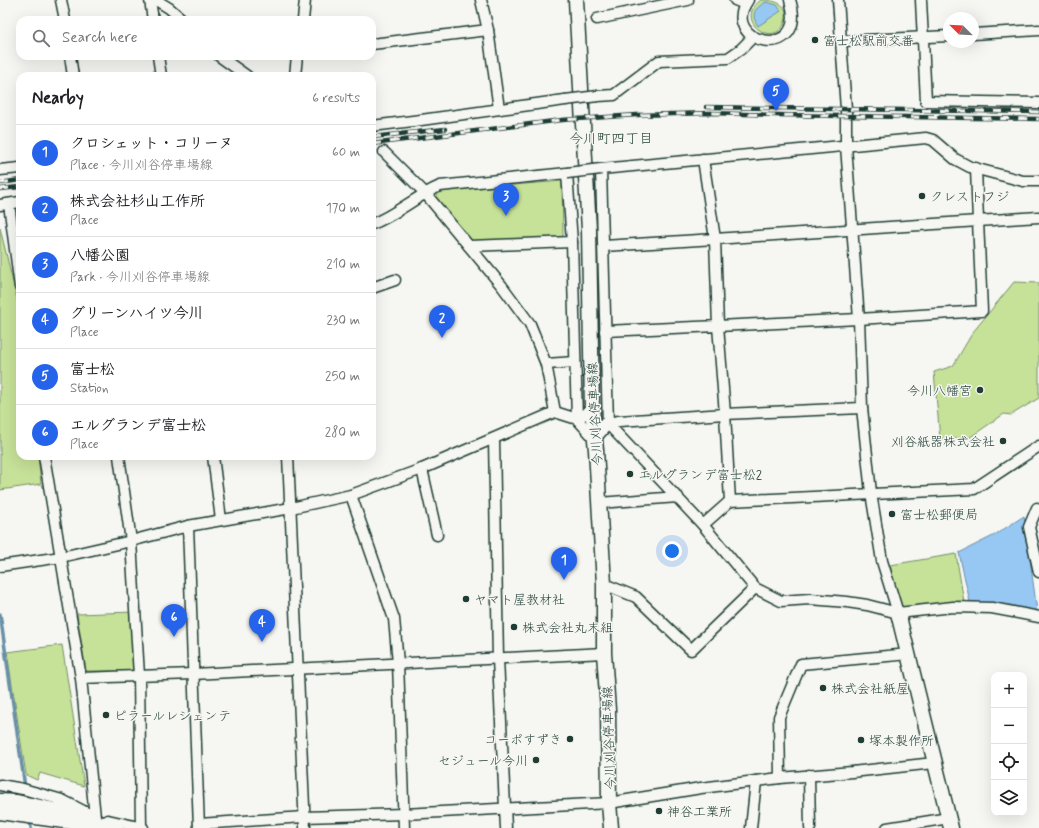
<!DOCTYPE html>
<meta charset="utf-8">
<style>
:root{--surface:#fff;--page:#f2f2f2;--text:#202124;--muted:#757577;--line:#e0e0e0;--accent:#2563eb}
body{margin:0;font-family:Mynerve,"Klee One",sans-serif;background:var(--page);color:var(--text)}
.controls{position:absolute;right:12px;bottom:12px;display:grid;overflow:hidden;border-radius:8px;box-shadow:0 4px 16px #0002}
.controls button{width:36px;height:36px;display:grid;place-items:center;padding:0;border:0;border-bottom:1px solid var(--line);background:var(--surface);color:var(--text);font:20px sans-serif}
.compass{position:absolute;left:943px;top:12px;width:36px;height:36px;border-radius:50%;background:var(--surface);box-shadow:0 4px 16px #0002;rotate:294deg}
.you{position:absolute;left:672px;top:551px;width:14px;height:14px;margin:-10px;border:3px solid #fff;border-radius:50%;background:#1a73e8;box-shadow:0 0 0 6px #1a73e833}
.badge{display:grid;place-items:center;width:26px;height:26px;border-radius:50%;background:var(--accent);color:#fff;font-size:13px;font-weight:700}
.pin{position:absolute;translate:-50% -33px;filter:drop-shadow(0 1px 2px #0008)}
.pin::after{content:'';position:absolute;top:21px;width:14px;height:12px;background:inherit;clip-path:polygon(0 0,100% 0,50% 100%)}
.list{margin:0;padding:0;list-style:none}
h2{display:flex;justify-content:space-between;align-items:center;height:52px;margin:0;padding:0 16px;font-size:17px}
h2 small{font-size:13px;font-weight:400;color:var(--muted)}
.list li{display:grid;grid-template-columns:26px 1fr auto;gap:12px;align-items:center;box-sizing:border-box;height:56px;padding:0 16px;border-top:1px solid var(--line)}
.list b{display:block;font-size:15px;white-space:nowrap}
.list p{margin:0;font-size:13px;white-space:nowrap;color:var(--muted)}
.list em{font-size:13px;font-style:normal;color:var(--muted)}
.icon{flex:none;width:22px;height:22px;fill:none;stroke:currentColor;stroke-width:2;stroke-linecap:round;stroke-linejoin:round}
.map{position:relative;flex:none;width:1039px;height:828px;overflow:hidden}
.search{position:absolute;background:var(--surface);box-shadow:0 4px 16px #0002;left:16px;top:16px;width:360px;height:44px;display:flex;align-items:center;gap:10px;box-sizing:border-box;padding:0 14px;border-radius:12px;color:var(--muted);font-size:15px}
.panel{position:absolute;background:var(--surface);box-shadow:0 4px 16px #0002;left:16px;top:72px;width:360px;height:388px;border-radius:12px}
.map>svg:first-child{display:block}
</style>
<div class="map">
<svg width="1039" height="828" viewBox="0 0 1039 828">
<rect width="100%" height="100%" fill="#f6f6f2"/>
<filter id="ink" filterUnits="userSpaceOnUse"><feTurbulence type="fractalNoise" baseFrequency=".025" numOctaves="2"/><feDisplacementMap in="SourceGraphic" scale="8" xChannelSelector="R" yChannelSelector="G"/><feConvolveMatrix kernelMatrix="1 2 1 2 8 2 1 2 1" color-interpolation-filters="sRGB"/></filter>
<g filter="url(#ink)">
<!-- green -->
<g fill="#c6e198" stroke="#728f66">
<path d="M761,0c14,0 30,4 24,22 -10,28 -53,-1 -24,-22z"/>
<path d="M562,181l1,58 -91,3 -40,-48 8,-3z"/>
<path d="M0,228l17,71 3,20v137h18l3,28 -41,6z"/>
<path d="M1014,282l25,1v115l-28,17 -7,-1 -35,24 -29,1 -6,-67 19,-6 20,-34z"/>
<path d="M956,554l8,48h-14l-49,7 -11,-44z"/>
<path d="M134,612l4,59h-52l-9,-57z"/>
<path d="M62,645l22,141 -44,-13 -3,7 -11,-5 -19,-123z"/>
</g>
<!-- water -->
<g fill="#97c7f3" stroke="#6790a7">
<path d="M766,2l11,3 4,6 -23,15c-8,-12 -3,-18 8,-24z"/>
<path d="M1024,516l13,95 -27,-6 -40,-3 -11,-49 34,-17z"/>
</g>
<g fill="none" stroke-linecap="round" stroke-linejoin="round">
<!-- stream -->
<g stroke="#6790a7" stroke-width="3.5">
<path d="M0,614l27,187"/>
<path d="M30,819l1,9"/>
</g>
<defs>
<g id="street">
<path d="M61,0l4,20"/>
<path d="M150,0l3,20"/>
<path d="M156,0l13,8 14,12"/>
<path d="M735,0l10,4"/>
<path d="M748,0c-31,44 62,64 42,0"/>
<path d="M838,0l8,109v37l13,173 3,89 9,85 11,68 16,52"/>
<path d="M921,0l5,101 113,2"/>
<path d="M597,19l91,-19"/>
<path d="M303,20l2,-20"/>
<path d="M488,30l11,79"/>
<path d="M973,34l66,-4"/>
<path d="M842,41l107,-5"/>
<path d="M372,44l116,-14 -7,-30"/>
<path d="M70,56l3,20"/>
<path d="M158,56l3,20"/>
<path d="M219,56l28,20"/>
<path d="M295,76l2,-20"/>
<path d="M598,96l16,-1 45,-34 69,-3 13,-9 12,-12"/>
<path d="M372,126l49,-6 144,-20"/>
<path d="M384,152l41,41 77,93 28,38 16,40 9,48"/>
<path d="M976,168l2,53 61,-4"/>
<path d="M0,170l20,-2"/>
<path d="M9,204l11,83"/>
<path d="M0,205l20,-3"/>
<path d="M372,224c24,-9 44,-28 68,-38l127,-13 5,69 5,177 18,20 13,-15 -7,-255 325,-31 7,2 22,19 15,8 53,14h16"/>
<path d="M469,246l103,-4"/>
<path d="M604,246l111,-7 -12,-80"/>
<path d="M372,288l23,-8"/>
<path d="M605,331l113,-5 -3,-87 263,-18 4,90 -123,8 -141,7 7,88 5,87 244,-12 65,-43"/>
<path d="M546,364l29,-2"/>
<path d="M603,424l16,-3 106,-7 137,-6"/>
<path d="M608,424l95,101 52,63 26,13 29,-2 37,3 20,3 31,8 55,-6 39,1 47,9"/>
<path d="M494,439l4,220 8,169"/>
<path d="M44,456l37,222 14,139"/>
<path d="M119,456l12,85 8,135 2,151"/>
<path d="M213,456l8,64"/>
<path d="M288,456l17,372"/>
<path d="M422,469l15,66"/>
<path d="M351,495l43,124 4,44 6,165"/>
<path d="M599,503l79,-6"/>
<path d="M1037,508l-8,19 10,45"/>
<path d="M703,525l27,-24"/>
<path d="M188,526l11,302"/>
<path d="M0,566l61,-9 70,-16 57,-15 103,-18 60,-13 71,-26 133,-57 22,7 15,-10"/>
<path d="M604,584l32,13 55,53 64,-62"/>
<path d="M81,678l112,-4 411,-21"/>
<path d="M809,775l1,53"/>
<path d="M780,778l-1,-61 22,-53 108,-10"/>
<path d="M0,785l23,4 39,11 33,17"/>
<path d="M0,799l16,1 61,13"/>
<path d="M108,820l35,8"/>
<path d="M199,824l105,-7 100,-3 205,-11 92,-15 79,-10 72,-6 82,-9"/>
<path d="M751,828l5,-47"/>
<path d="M887,828l62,-10"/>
</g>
<g id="secondary">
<path d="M576,0l13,230 3,179 4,41 8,134v69l4,57 1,93 2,25"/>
<path d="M898,613l53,215"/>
</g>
<path id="highway" d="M0,810l79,11 35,7"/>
</defs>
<!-- street casing -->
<use href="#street" stroke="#1f3d34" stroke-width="13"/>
<!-- secondary casing -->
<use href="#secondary" stroke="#1f3d34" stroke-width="17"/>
<!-- highway casing -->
<use href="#highway" stroke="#1f3d34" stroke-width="21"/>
<!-- street -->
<use href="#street" stroke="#f6f6f2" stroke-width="10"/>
<!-- secondary -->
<use href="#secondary" stroke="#f6f6f2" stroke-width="14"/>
<!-- highway -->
<use href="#highway" stroke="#f6f6f2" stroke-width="18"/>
<defs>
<g id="rail">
<path d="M706,107l333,5"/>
<path d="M372,137l73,-8"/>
<path d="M372,144l190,-24 75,-5 73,-2 66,2 263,4"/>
<path d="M0,183l20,-3"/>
<path d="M0,189l20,-2"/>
</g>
</defs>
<!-- rail casing -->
<use href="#rail" stroke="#1f3d34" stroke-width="4.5"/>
<!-- rail -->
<use href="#rail" stroke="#f6f6f2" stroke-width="3" stroke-dasharray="9" stroke-linecap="butt"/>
<defs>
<g id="street-bridge">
<path d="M565,100l33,-4"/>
<path d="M567,173l34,-4"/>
</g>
</defs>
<!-- street-bridge casing -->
<use href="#street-bridge" stroke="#1f3d34" stroke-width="13" stroke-linecap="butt"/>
<!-- street-bridge -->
<use href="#street-bridge" stroke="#f6f6f2" stroke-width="10"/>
</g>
</g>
<!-- markers -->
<g fill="#1f3d34" stroke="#f6f6f2" stroke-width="1.5">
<circle cx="815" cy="40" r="4"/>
<circle cx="922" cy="196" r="4"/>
<circle cx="980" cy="390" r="4"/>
<circle cx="1003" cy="441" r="4"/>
<circle cx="630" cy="474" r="4"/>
<circle cx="892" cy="514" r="4"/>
<circle cx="466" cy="599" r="4"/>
<circle cx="514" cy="627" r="4"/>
<circle cx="823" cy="688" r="4"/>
<circle cx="106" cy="715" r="4"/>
<circle cx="570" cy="739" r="4"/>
<circle cx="861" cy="740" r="4"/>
<circle cx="536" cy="760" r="4"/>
<circle cx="659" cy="811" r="4"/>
</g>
<g text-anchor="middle" stroke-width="3" stroke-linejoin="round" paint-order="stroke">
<!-- poi labels -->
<g font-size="13" fill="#1f3d34" stroke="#f6f6f2" text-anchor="start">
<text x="823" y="45">富士松駅前交番</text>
<text x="930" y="201">クレストフジ</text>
<text x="972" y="395" text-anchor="end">今川八幡宮</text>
<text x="995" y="446" text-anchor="end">刈谷紙器株式会社</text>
<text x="638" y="479">エルグランデ富士松2</text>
<text x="900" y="519">富士松郵便局</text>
<text x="474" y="604">ヤマト屋教材社</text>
<text x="522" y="632">株式会社丸末組</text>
<text x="831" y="693">株式会社紙屋</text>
<text x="114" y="720">ピラールレシェンテ</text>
<text x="562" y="744" text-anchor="end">コーポすずき</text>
<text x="869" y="745">塚本製作所</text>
<text x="528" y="765" text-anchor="end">セジュール今川</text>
<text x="667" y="816">神谷工業所</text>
</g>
<!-- street labels -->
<g font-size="13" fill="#1f3d34" stroke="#f6f6f2">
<text transform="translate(594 414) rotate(-93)" y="5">今川刈谷停車場線</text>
<text transform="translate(608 738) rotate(-92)" y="5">今川刈谷停車場線</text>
</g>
<!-- neighbourhood labels -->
<g font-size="14" fill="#1f3d34" stroke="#f6f6f2">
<text x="611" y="143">今川町四丁目</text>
</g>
</g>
</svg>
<div class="controls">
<button>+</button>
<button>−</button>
<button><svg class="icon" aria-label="locate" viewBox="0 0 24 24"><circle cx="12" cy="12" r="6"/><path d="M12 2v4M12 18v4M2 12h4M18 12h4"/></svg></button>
<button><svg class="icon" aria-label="layers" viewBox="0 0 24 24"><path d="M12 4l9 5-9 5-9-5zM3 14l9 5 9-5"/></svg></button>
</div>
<svg class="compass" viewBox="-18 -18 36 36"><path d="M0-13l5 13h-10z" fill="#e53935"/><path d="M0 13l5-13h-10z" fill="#757577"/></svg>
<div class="you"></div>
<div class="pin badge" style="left:564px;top:580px">1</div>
<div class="pin badge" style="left:442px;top:338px">2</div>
<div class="pin badge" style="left:506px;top:216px">3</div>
<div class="pin badge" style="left:262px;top:642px">4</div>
<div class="pin badge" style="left:776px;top:111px">5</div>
<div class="pin badge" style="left:174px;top:637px">6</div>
<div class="search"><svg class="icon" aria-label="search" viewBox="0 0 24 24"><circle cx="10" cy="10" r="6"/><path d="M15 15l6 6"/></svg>Search here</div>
<section class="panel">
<h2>Nearby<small>6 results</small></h2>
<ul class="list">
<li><span class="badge">1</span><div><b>クロシェット・コリーヌ</b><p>Place · 今川刈谷停車場線</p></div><em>60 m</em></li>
<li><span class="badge">2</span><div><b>株式会社杉山工作所</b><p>Place</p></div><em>170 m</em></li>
<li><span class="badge">3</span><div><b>八幡公園</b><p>Park · 今川刈谷停車場線</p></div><em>210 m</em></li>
<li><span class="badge">4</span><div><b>グリーンハイツ今川</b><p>Place</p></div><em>230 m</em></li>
<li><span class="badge">5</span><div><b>富士松</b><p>Station</p></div><em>250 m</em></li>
<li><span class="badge">6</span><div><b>エルグランデ富士松</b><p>Place</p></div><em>280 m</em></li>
</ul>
</section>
</div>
